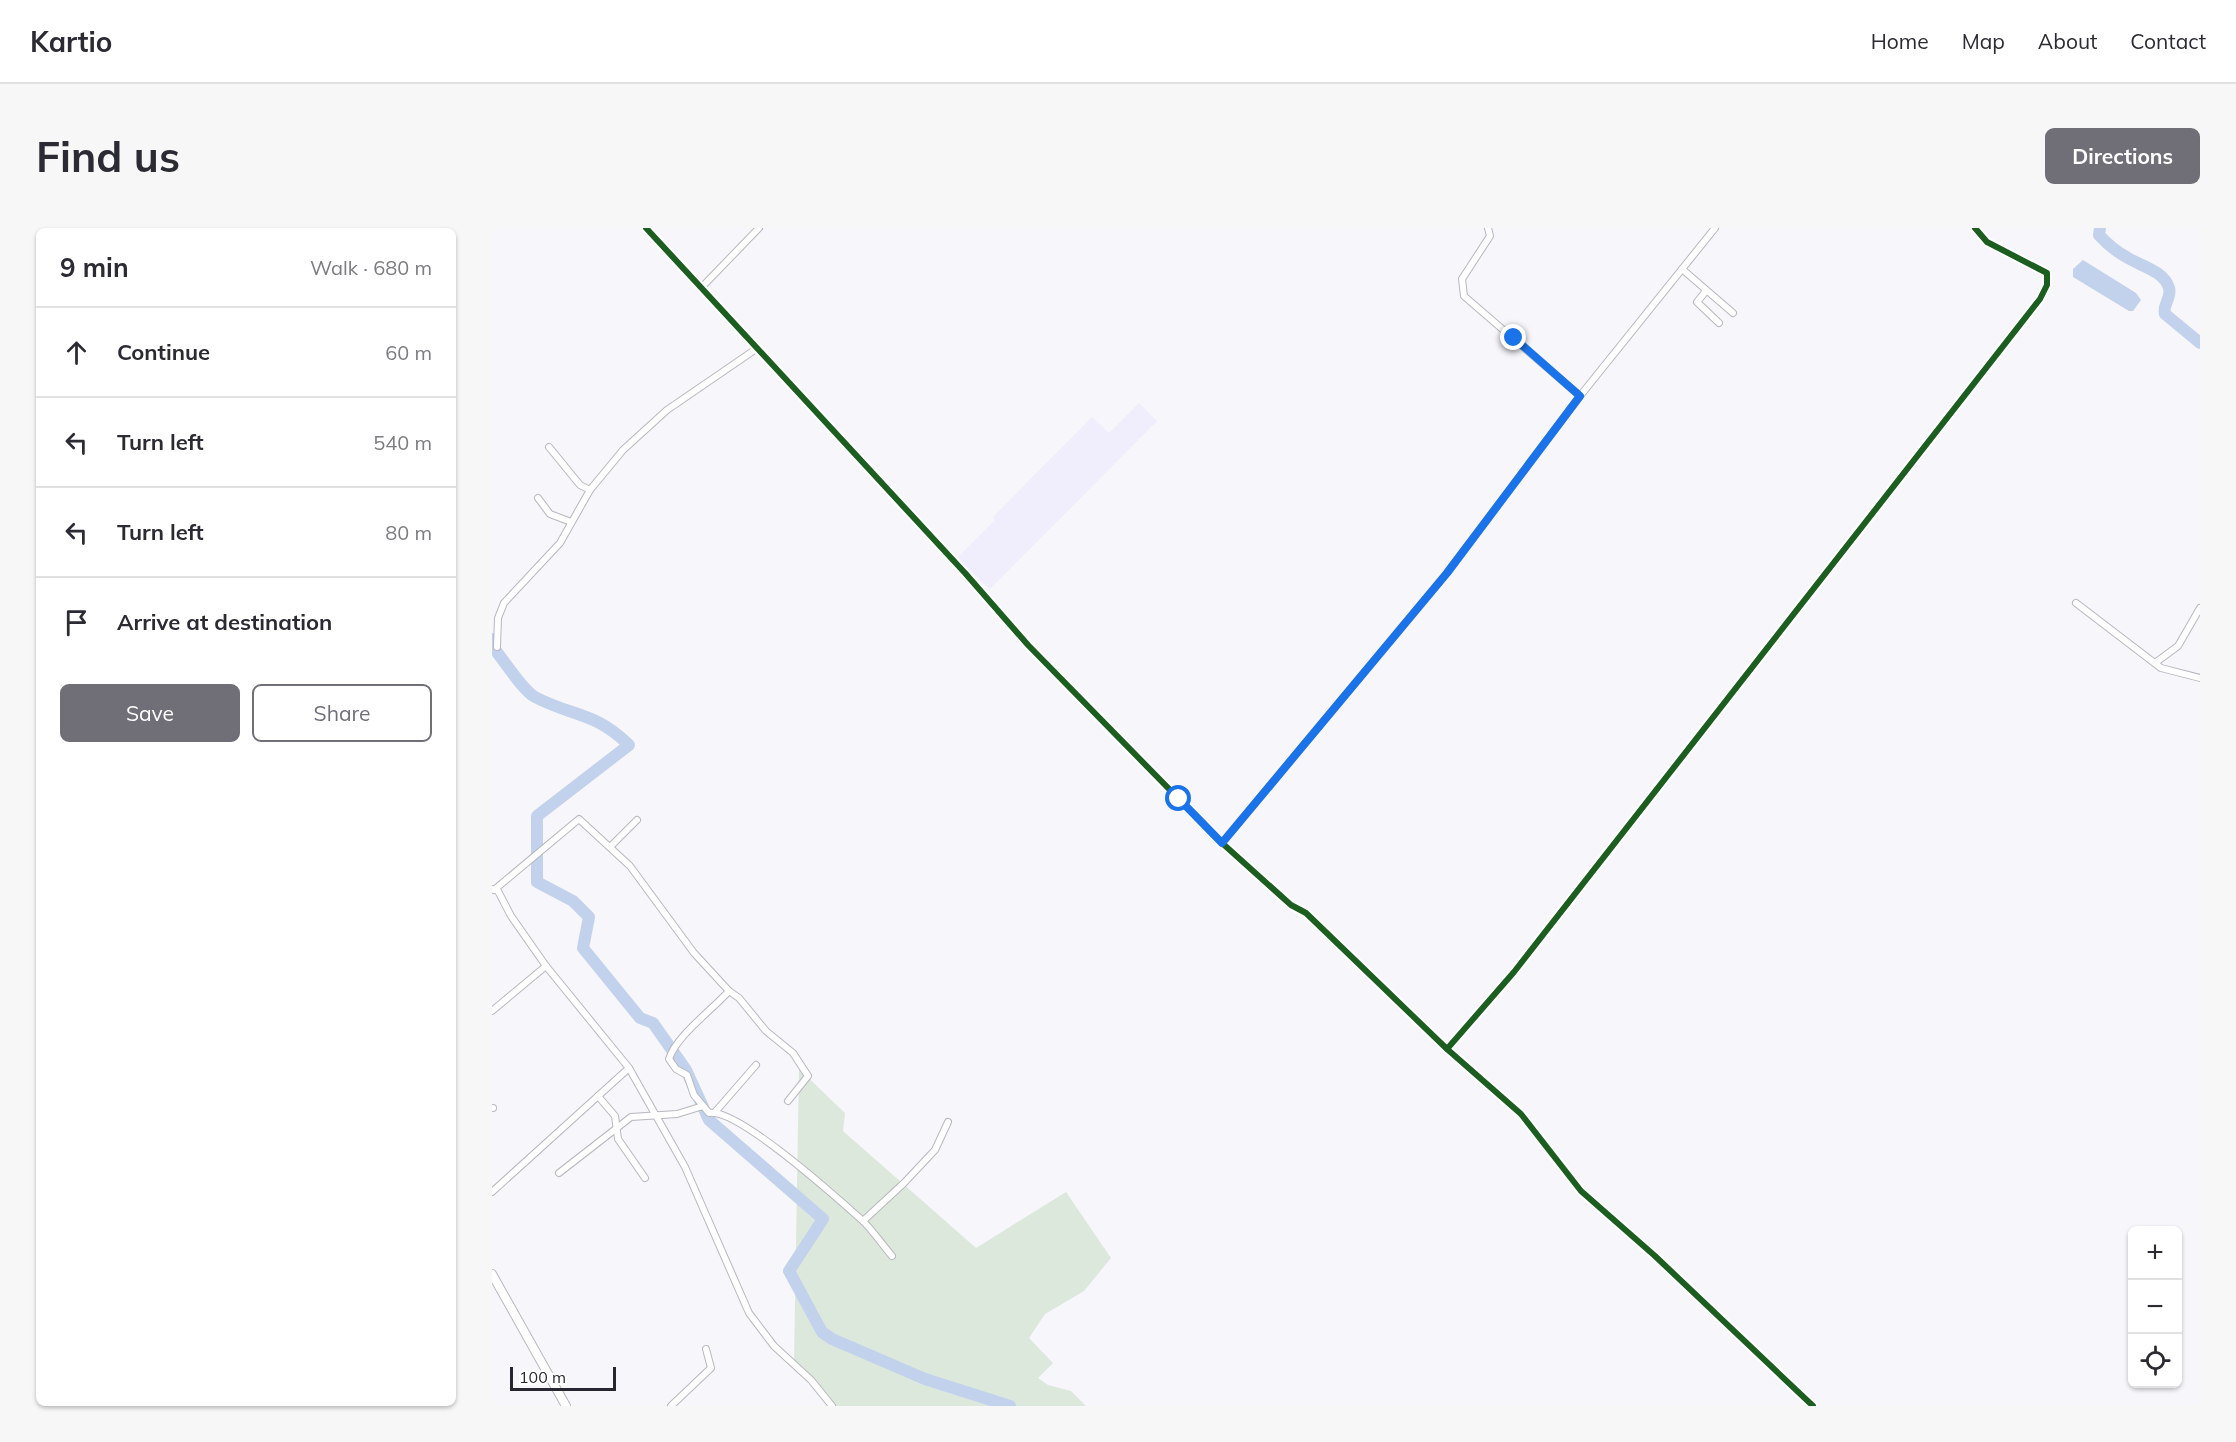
<!DOCTYPE html>
<meta charset="utf-8">
<style>
:root{--surface:#fff;--page:#f7f7f7;--text:#2b2b33;--muted:#7c7c81;--line:#e1e1e2;--accent:#706f78}
body{margin:0;font-family:Mulish,sans-serif;background:var(--page);color:var(--text)}
.controls{position:absolute;right:18px;bottom:18px;display:grid;overflow:hidden;border-radius:9px;box-shadow:0 2px 4px #0004}
.controls button{width:54px;height:54px;display:grid;place-items:center;padding:0;border:0;border-bottom:2px solid var(--line);background:var(--surface);color:var(--text);font:30px sans-serif}
.scale{position:absolute;left:18px;bottom:15px;width:106px;box-sizing:border-box;padding-left:6px;border:3px solid #272631;border-top:0;font-size:16px;line-height:21px;white-space:nowrap;color:#272631;-webkit-text-stroke:4px #fff;paint-order:stroke}
.stop{position:absolute;width:18px;height:18px;margin:-14px;border:4px solid #1a73e8;border-radius:50%;background:#fff}
.stop.end{background:#1a73e8;border-color:#fff;box-shadow:0 2px 6px #0008}
.list{margin:0;padding:0;list-style:none}
h2{display:flex;justify-content:space-between;align-items:center;height:78px;margin:0;padding:0 24px;font-size:26px}
h2 small{font-size:20px;font-weight:400;color:var(--muted)}
.list li{display:grid;grid-template-columns:39px 1fr auto;gap:18px;align-items:center;box-sizing:border-box;height:90px;padding:0 24px;border-top:2px solid var(--line)}
.list b{display:block;font-size:22px;white-space:nowrap}
.list em{font-size:20px;font-style:normal;color:var(--muted)}
.actions{display:flex;gap:12px;padding:18px 24px}
.actions a{flex:1;padding:14px 0;border:2px solid var(--accent);border-radius:9px;text-align:center;font-size:21px;color:var(--accent)}
.actions .main{background:var(--accent);color:#fff}
.icon{flex:none;width:33px;height:33px;fill:none;stroke:currentColor;stroke-width:2;stroke-linecap:round;stroke-linejoin:round}
.map{position:relative;flex:none;width:1708px;height:1178px;overflow:hidden;border-radius:9px}
header{display:flex;align-items:center;gap:36px;box-sizing:border-box;height:84px;padding:0 30px;background:var(--surface);border-bottom:2px solid var(--line)}
header strong{font-size:28px}
nav{display:flex;gap:33px;margin-inline-start:auto;font-size:21px}
.intro{display:flex;align-items:center;justify-content:space-between;box-sizing:border-box;height:144px;padding:0 36px}
h1{margin:0;font-size:42px}
.button{padding:15px 27px;border-radius:9px;background:var(--accent);color:#fff;font-size:21px;font-weight:700}
main{display:flex;gap:36px;padding:0 36px}
aside{flex:1;background:var(--surface);border-radius:9px;box-shadow:0 2px 4px #0004}
.map>svg:first-child{display:block}
</style>
<header>
<strong>Kartio</strong>
<nav><a>Home</a><a>Map</a><a>About</a><a>Contact</a></nav>
</header>
<div class="intro"><h1>Find us</h1><a class="button">Directions</a></div>
<main>
<aside>
<h2>9 min<small>Walk · 680 m</small></h2>
<ul class="list">
<li><svg class="icon" aria-label="ahead" viewBox="0 0 24 24"><path d="M12 20V5M6 11l6-6 6 6"/></svg><div><b>Continue</b></div><em>60 m</em></li>
<li><svg class="icon" aria-label="left" viewBox="0 0 24 24"><path d="M17 20v-9H6M10 6l-5 5 5 5"/></svg><div><b>Turn left</b></div><em>540 m</em></li>
<li><svg class="icon" aria-label="left" viewBox="0 0 24 24"><path d="M17 20v-9H6M10 6l-5 5 5 5"/></svg><div><b>Turn left</b></div><em>80 m</em></li>
<li><svg class="icon" aria-label="arrive" viewBox="0 0 24 24"><path d="M6 21V4h12l-3 4 3 4H6"/></svg><div><b>Arrive at destination</b></div></li>
</ul>
<div class="actions"><a class="main">Save</a><a>Share</a></div>
</aside>
<div class="map">
<svg width="1708" height="1178" viewBox="0 0 1708 1178">
<rect width="100%" height="100%" fill="#f7f6fb"/>
<!-- built -->
<path fill="#f0edfc" d="M647,175l18,18 -167,168 -33,-31 38,-38 -2,-3 99,-100 17,16z"/>
<!-- green -->
<path fill="#dce8dc" d="M307,841l46,44 -2,18 133,117 90,-56 45,66 -27,33 -39,23 -16,24 24,25 -15,15 10,7 23,6 15,15h-252l-40,-47z"/>
<!-- water -->
<path fill="#c2d2ec" d="M1591,32l53,33 5,7 -8,11h-4l-56,-34v-8z"/>
<g fill="none" stroke-linecap="round" stroke-linejoin="round">
<!-- river -->
<g stroke="#c2d2ec" stroke-width="12">
<path d="M1608,0l-1,7c8,9 18,17 29,23 13,8 36,13 41,30 3,10 -7,17 -4,26l35,29"/>
<path d="M0,411l1,8c10,12 30,44 42,50 38,20 59,14 94,48l-92,71v66l36,19 16,16 -6,31 57,70 13,5 33,47 23,50 114,99 -34,52 33,61 10,7 93,40 85,27"/>
</g>
<defs>
<g id="minor">
<path d="M154,0l319,345 63,72 194,198 69,62 15,8 141,136 74,65 60,77 74,65 158,150"/>
<path d="M996,0l2,8 -28,43 2,17 116,100"/>
<path d="M1190,41l51,44"/>
<path d="M209,60l58,-60"/>
<path d="M1214,63l-9,11 22,21"/>
<path d="M57,219l31,38 10,5 33,-40 44,-40 89,-61"/>
<path d="M46,270l12,16 21,8"/>
<path d="M1584,375l85,65 39,10"/>
<path d="M5,419l1,-29 6,-15 56,-60 30,-53"/>
<path d="M1663,435l23,-17 22,-38"/>
<path d="M730,615l225,-270 133,-177 135,-168"/>
<path d="M118,619l27,-27"/>
<path d="M0,661l6,2 13,25 35,50 83,102 56,99 64,146 25,33 37,34 21,26"/>
<path d="M2,662l85,-71 51,47 64,87 35,38 10,7 27,33 27,22 15,23 -20,25"/>
<path d="M237,763c-17,19 -53,45 -60,68l7,10 11,6 7,20 15,18c29,-5 128,85 153,107 11,11 20,24 30,36"/>
<path d="M0,783l54,-45"/>
<path d="M955,821l67,-77 526,-673 7,-14v-12l-60,-31 -12,-14"/>
<path d="M106,868l17,20 3,23 27,39"/>
<path d="M0,880h1"/>
<path d="M224,883l40,-46"/>
<path d="M67,945l72,-56 46,-3 26,-8"/>
<path d="M0,964l137,-124"/>
<path d="M371,993l41,-38 31,-33 13,-28"/>
<path d="M179,1178l40,-38 -5,-19"/>
</g>
<path id="secondary" d="M0,1046l74,132"/>
</defs>
<!-- minor casing -->
<use href="#minor" stroke="#b9b7bf" stroke-width="8"/>
<!-- secondary casing -->
<use href="#secondary" stroke="#b9b7bf" stroke-width="10"/>
<!-- minor -->
<use href="#minor" stroke="#fefefe" stroke-width="6"/>
<!-- secondary -->
<use href="#secondary" stroke="#fefefe" stroke-width="8"/>
<defs>
<g id="cycleway">
<path d="M154,0l319,345 63,72 194,198 69,62 15,8 141,136 74,65 60,77 74,65 158,150"/>
<path d="M955,821l67,-77 526,-673 7,-14v-12l-60,-31 -12,-14"/>
</g>
</defs>
<!-- cycleway casing -->
<use href="#cycleway" stroke="#fff" stroke-width="10"/>
<!-- cycleway -->
<use href="#cycleway" stroke="#1b5e20" stroke-width="6"/>
</g>
<g fill="none" stroke-linecap="round" stroke-linejoin="round">
<!-- route -->
<path stroke="#1a73e8" stroke-width="8" d="M687,571l43,44 225,-270 133,-177 -66,-58"/>
</g>
</svg>
<div class="controls">
<button>+</button>
<button>−</button>
<button><svg class="icon" aria-label="locate" viewBox="0 0 24 24"><circle cx="12" cy="12" r="6"/><path d="M12 2v4M12 18v4M2 12h4M18 12h4"/></svg></button>
</div>
<div class="scale">100 m</div>
<div class="stop" style="left:687px;top:571px"></div>
<div class="stop end" style="left:1022px;top:110px"></div>
</div>
</main>
